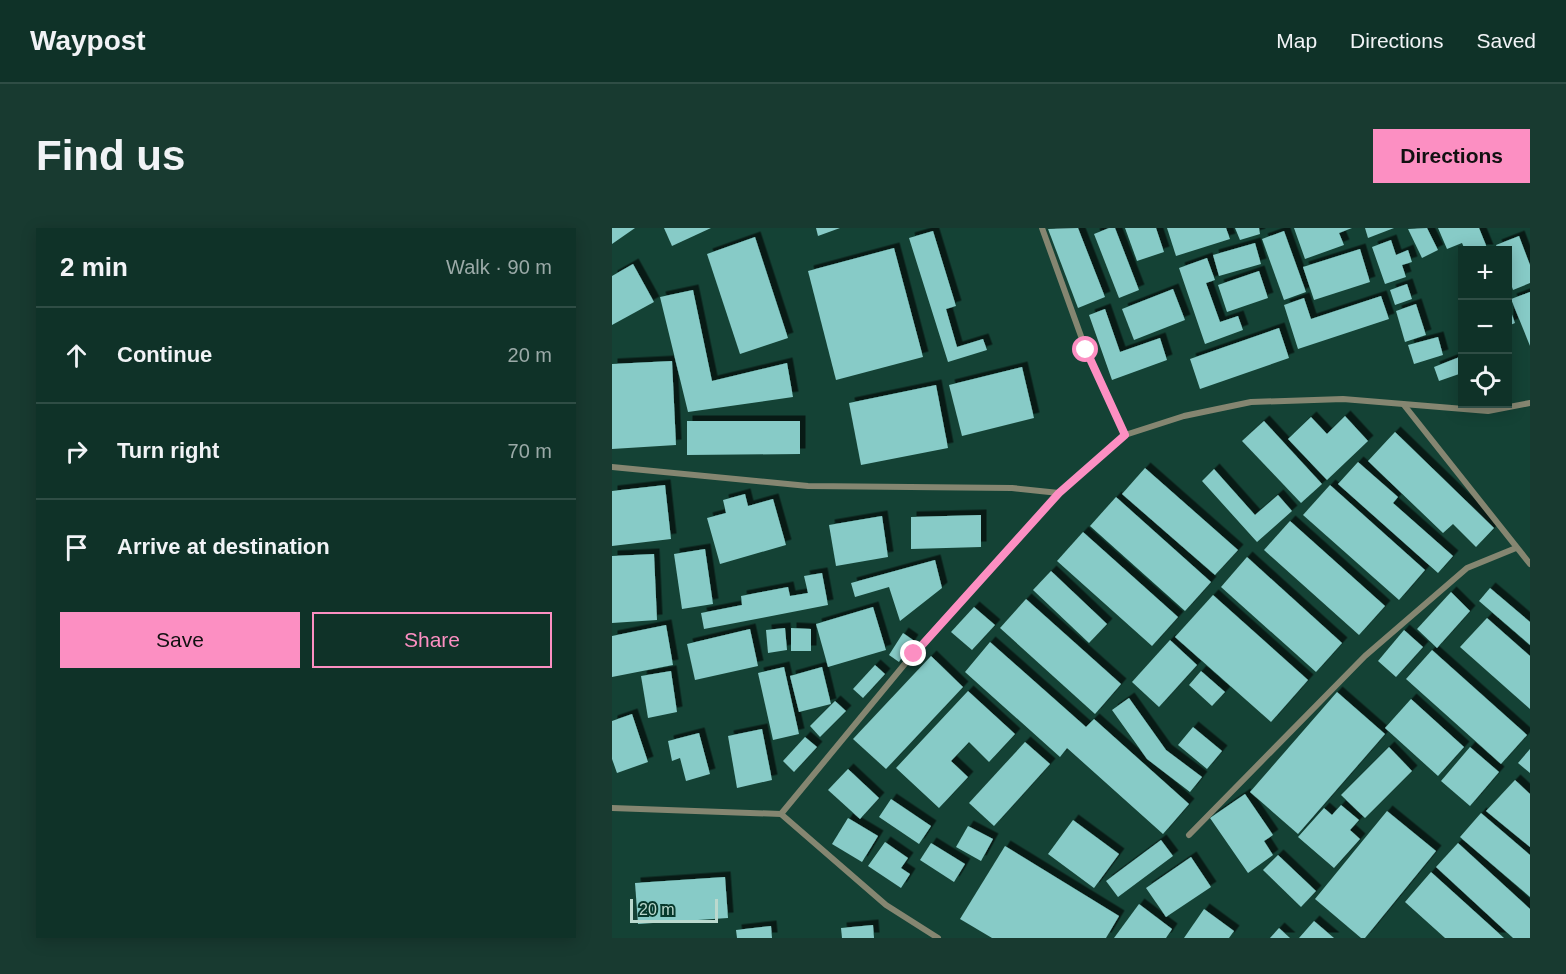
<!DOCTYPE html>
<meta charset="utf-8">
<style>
:root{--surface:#0f3228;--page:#183a30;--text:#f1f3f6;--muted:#9baaa8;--line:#2f4d45;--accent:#fc8fc2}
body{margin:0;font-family:Arial,sans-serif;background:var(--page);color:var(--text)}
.controls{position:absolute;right:18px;top:18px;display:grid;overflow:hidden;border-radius:0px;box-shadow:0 3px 15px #0003}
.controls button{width:54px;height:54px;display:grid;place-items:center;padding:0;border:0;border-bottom:2px solid var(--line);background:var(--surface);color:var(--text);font:30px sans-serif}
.scale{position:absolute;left:18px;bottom:15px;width:88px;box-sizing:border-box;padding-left:6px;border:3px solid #bbd9ce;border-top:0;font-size:16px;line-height:21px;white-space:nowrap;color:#bbd9ce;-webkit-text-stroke:4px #06382b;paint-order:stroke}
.stop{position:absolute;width:18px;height:18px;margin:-14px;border:4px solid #fc8fc2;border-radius:50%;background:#fff}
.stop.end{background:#fc8fc2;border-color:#fff;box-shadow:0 2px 6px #0008}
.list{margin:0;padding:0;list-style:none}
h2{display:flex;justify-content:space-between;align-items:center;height:78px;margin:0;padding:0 24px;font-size:26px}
h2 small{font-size:20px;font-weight:400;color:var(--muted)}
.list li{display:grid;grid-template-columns:39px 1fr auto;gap:18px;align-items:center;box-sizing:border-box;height:96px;padding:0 24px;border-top:2px solid var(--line)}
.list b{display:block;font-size:22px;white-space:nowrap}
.list em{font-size:20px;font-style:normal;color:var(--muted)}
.actions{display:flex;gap:12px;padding:18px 24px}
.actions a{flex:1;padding:14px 0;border:2px solid var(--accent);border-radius:0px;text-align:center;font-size:21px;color:var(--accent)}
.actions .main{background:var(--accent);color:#111}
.icon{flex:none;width:33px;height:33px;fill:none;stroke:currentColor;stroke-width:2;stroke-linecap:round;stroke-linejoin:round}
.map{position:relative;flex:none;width:918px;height:710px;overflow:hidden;border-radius:0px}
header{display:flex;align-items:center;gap:36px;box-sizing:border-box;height:84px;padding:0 30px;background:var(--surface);border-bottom:2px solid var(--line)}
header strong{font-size:28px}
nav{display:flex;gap:33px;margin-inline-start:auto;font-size:21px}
.intro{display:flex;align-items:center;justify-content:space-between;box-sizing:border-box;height:144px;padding:0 36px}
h1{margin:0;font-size:42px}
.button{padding:15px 27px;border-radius:0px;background:var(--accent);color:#111;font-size:21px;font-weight:700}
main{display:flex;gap:36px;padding:0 36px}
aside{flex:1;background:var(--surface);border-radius:0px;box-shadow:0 3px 15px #0003}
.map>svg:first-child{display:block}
</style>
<header>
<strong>Waypost</strong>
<nav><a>Map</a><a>Directions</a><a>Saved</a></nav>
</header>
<div class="intro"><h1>Find us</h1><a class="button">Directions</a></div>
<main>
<aside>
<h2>2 min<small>Walk · 90 m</small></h2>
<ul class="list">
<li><svg class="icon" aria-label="ahead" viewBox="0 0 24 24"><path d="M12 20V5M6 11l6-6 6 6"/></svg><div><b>Continue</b></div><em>20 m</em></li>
<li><svg class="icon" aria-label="right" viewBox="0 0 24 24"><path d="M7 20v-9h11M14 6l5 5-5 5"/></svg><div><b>Turn right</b></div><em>70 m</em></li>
<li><svg class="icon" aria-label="arrive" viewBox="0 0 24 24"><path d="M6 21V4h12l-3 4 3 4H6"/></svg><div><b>Arrive at destination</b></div></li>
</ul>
<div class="actions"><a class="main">Save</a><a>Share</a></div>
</aside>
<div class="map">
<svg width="918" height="710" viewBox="0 0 918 710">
<defs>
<filter id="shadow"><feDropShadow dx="5.5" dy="-5.5" stdDeviation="0" flood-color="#0009"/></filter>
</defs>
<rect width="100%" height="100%" fill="#144235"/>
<!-- building -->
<g fill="#87cbc7" filter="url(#shadow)">
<path d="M0,0h23l-23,16z"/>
<path d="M52,0h47l-39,18z"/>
<path d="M204,0h24l-22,8z"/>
<path d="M466,0l27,69 -27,11 -30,-79z"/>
<path d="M497,0h6l24,62 -20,8 -25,-64z"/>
<path d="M513,0h31l8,24 -27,9z"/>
<path d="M555,0h59l4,11 -54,17z"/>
<path d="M623,0h24l1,6 -20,6z"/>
<path d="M682,0h58l-13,5 5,12 -39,14z"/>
<path d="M753,0h29l-26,10z"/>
<path d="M815,0l11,22 -16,8 -14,-29z"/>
<path d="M826,0h41l9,22h-23l-3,-7 -15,6z"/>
<path d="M321,3l23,75 -10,3 11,38 26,-8 4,11 -39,12 -39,-124z"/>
<path d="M672,3l22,61 -22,8 -22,-61z"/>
<path d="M907,8l11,29v18l-17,7 -5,-15v-25h-10l-2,-5z"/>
<path d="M143,9l33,101 -48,16 -33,-100z"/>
<path d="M779,12l5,15 12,-5 4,12 -10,3 4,12 -21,7 -13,-37z"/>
<path d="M643,15l6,21 -42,12 -6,-21z"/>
<path d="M282,20l29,109 -87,23 -28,-109z"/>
<path d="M748,21l10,33 -56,18 -11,-33z"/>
<path d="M595,30l8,22 -9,3 14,39 18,-6 5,14 -38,14 -26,-76z"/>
<path d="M21,36l21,38 -42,23v-49z"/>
<path d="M647,43l9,27 -41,14 -9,-27z"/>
<path d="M795,56l5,15 -17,6 -5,-15z"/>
<path d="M561,61l12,31 -51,20 -12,-31z"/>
<path d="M81,62l19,91 75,-18 6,34 -105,15 -28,-115z"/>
<path d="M918,64v54l-19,-47z"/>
<path d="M769,68l8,23 -91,30 -14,-44 20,-7 7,21z"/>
<path d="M896,75l7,20 -7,3z"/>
<path d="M804,76l10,31 -21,7 -9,-31z"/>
<path d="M493,81l15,43 40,-14 7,22 -55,20 -23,-65z"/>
<path d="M667,100l10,30 -89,31 -10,-30z"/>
<path d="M826,109l5,18 -29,9 -6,-19z"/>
<path d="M850,128v17l-23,8 -5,-14z"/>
<path d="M60,133l4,84 -64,4v-85z"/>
<path d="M410,139l12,51 -72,18 -13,-51z"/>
<path d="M324,157l12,63 -87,17 -12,-62z"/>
<path d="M733,188l23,25 -41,39 -39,-41 23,-22 16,17z"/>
<path d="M75,193h113v33l-113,1z"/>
<path d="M652,193l58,63 -21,19 -59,-62z"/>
<path d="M783,204l99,96 -18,19 -23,-23 -10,9 -75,-72z"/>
<path d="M746,234l40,35 -5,6 60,53 -15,17 -100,-89z"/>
<path d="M533,240l93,82 -23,25 -93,-81z"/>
<path d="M602,241l41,46 23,-20 14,16 -35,31 -55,-61z"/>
<path d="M53,257l6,54 -59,7v-55z"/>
<path d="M718,257l95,85 -26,30 -96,-85z"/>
<path d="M133,266l3,12 25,-7 13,46 -66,19 -13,-46 19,-5 -3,-13z"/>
<path d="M504,269l95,85 -26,29 -95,-85z"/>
<path d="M369,287v32l-70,2v-32z"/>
<path d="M270,288l6,41 -52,9 -7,-41z"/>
<path d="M678,293l95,85 -26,29 -95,-85z"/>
<path d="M471,304l95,85 -26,29 -95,-85z"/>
<path d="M93,321l8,55 -31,5 -8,-55z"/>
<path d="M42,326l3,66 -45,3v-67z"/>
<path d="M635,329l95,86 -26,29 -95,-85z"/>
<path d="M323,332l7,28 -42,33 -11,-34 -34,10 -4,-14z"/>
<path d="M439,343l56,53 -18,19 -56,-53z"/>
<path d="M210,345l6,32 -124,24 -3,-16 41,-8 -1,-9 47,-9 2,9 18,-3 -4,-17z"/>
<path d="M878,360l40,34v23l-51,-44z"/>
<path d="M839,364l19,19 -33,37 -20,-19z"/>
<path d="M601,367l95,85 -37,42 -96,-85z"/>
<path d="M414,371l95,85 -26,30 -95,-86z"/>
<path d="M261,379l13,43 -58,17 -12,-43z"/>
<path d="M362,379l21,18 -23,25 -21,-18z"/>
<path d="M875,390l43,38v53l-70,-62z"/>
<path d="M54,397l7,40 -61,12v-41z"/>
<path d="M173,400l2,22 -19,3 -2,-23z"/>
<path d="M179,400l20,1v22h-20z"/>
<path d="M138,401l8,37 -63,14 -8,-36z"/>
<path d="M792,402l19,17 -27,30 -18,-16z"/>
<path d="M291,405l10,7 -14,22 -10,-7z"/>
<path d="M558,412l27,25 -38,42 -27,-25z"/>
<path d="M378,414l96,85 8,-8 95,85 -26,30 -96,-86 -7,9 -95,-85z"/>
<path d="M820,422l95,85 -26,29 -95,-85z"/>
<path d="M319,428l32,31 -77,82 -33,-30z"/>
<path d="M263,437l10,9 -22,24 -10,-9z"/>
<path d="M172,439l15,67 -26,6 -15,-67z"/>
<path d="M210,439l9,37 -32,8 -9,-36z"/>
<path d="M59,443l6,41 -29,6 -7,-42z"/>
<path d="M589,443l24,21 -13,14 -23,-21z"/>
<path d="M356,463l47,43 -26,28 -20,-20 -18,19 17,16 -29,31 -43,-40z"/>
<path d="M725,464l48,42 -87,100 -48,-42z"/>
<path d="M517,470l37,52 36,27 -12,15 -43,-33 -35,-49z"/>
<path d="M799,471l53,48 -26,29 -53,-48z"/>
<path d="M223,473l11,10 -26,26 -10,-11z"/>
<path d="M20,486l16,48 -31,11 -5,-14v-38z"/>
<path d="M581,499l29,24 -15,18 -29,-24z"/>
<path d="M150,501l10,51 -35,8 -9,-52z"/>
<path d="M87,505l11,41 -24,7 -6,-23 -8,3 -4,-20z"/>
<path d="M193,509l12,10 -23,25 -11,-11z"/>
<path d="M413,514l25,22 -56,62 -25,-23z"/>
<path d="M777,519l23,24 -47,47 -24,-23z"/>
<path d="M858,519l29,25 -29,34 -29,-25z"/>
<path d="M918,521v24l-12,-10z"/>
<path d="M236,541l31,29 -19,21 -32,-29z"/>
<path d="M903,552l15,14v53l-44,-36z"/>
<path d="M633,566l28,41 -9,6 9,14 -25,18 -38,-55z"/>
<path d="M279,571l40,27 -12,18 -40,-27z"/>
<path d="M729,577l18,15 -9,10 10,9 -26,29 -36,-31 26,-29 8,7z"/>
<path d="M775,583l49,40 -71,87h-4l-46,-39z"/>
<path d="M869,585l49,42v42l-70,-60z"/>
<path d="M236,590l30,18 -16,26 -30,-18z"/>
<path d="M461,592l46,34 -25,34 -46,-34z"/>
<path d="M356,598l25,13 -12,22 -25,-14z"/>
<path d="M549,612l12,16 -55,41 -12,-16z"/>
<path d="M273,614l23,16 -7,10 9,6 -9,14 -33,-22z"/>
<path d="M319,615l34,21 -11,18 -34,-22z"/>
<path d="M846,615l72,66v29h-17l-77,-71z"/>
<path d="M393,618l114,70 -13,22h-114l-32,-19z"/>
<path d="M666,627l38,36 -15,16 -38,-37z"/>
<path d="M579,629l20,30 -45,30 -20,-29z"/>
<path d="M819,644l73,66h-59l-40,-36z"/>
<path d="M113,649l3,41 -90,6 -3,-41z"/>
<path d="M527,676l33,25 -6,9h-52z"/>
<path d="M592,681l30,22 -5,7h-45z"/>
<path d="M702,693l20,17h-35z"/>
<path d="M261,697l1,13h-32l-1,-10z"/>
<path d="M159,698l1,12h-35l-1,-8z"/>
<path d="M667,700l11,10h-20z"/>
</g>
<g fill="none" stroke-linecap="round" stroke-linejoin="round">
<!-- minor -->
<g stroke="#858671" stroke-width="6">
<path d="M430,0l44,122 39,85"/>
<path d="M792,177l126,159"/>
<path d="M0,239l196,19 204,2 47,5"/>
<path d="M0,580l169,6 132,-160 146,-161 66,-58 59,-19 67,-14 92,-3 145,12 42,-8"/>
<path d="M169,586l105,91 52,33"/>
<path d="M577,607l176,-179 102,-88 49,-20"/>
</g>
</g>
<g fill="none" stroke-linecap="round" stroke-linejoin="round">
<!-- route -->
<path stroke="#fc8fc2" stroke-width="8" d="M302,426l145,-161 66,-58 -39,-85"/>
</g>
</svg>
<div class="controls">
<button>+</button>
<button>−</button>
<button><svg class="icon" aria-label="locate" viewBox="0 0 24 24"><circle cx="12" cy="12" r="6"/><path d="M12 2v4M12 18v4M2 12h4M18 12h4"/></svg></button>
</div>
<div class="scale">20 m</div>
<div class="stop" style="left:474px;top:122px"></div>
<div class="stop end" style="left:302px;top:426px"></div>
</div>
</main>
